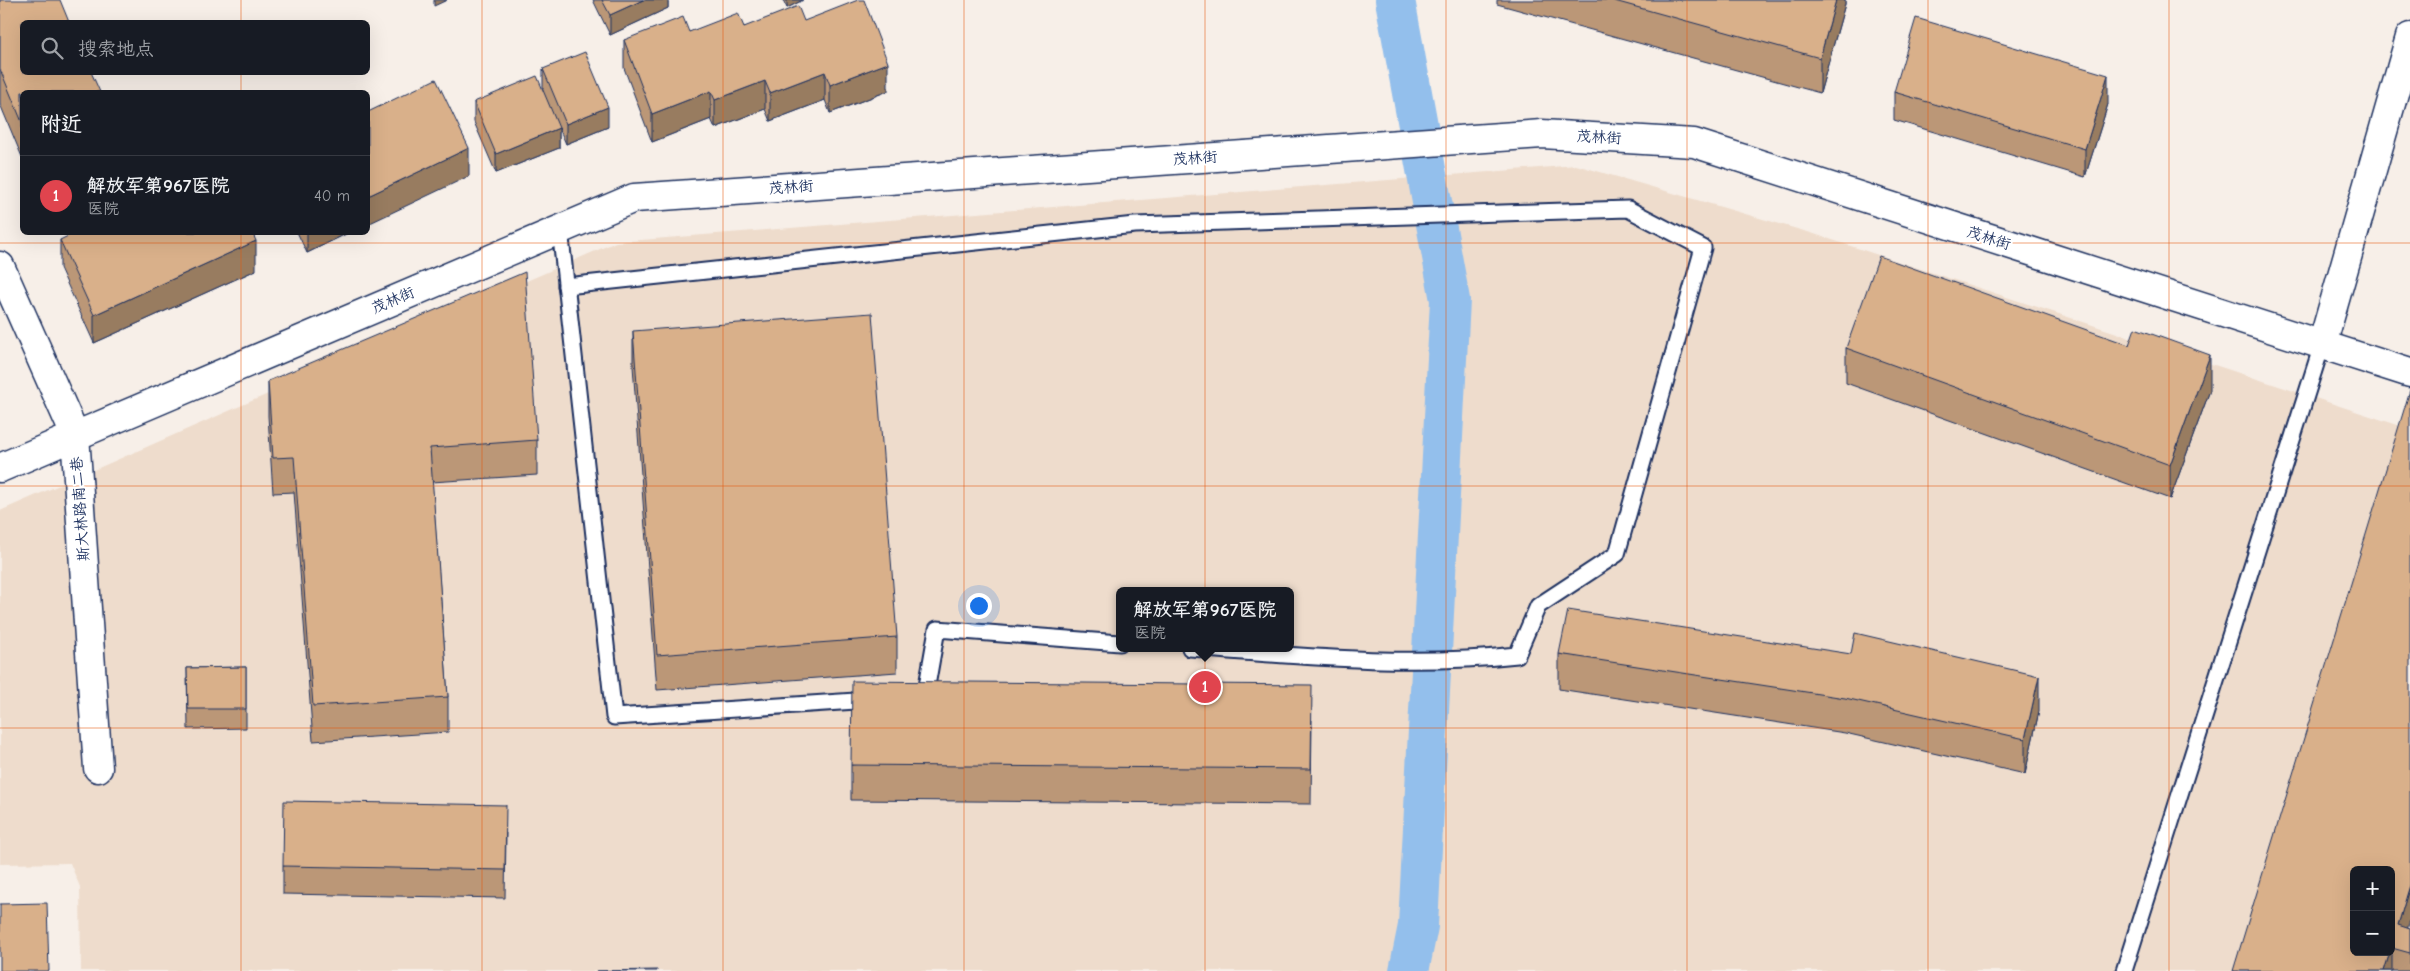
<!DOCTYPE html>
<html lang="zh">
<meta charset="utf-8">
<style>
:root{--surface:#171b24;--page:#20242c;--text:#f1f3f6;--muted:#9ea1a6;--line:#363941;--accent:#8c9099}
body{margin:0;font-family:"Comic Neue","LXGW WenKai TC",sans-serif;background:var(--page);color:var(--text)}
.controls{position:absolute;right:15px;bottom:15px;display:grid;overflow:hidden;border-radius:8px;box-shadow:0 5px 20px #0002}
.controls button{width:45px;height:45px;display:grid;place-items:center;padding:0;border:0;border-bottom:1px solid var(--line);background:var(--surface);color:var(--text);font:25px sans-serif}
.you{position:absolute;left:978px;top:605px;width:18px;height:18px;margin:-12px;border:4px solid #fff;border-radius:50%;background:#1a73e8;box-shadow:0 0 0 8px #1a73e833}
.badge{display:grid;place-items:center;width:32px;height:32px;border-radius:50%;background:var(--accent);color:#fff;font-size:16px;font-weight:700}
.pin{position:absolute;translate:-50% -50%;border:2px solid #fff;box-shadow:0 1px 5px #0006}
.popup{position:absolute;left:1116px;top:587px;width:178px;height:65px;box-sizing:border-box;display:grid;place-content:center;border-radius:8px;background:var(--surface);filter:drop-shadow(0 1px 4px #0005);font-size:16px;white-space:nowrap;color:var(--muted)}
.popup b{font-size:19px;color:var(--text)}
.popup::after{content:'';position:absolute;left:50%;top:100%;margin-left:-10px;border:10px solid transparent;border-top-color:var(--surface)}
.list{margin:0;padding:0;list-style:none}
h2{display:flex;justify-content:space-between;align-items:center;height:65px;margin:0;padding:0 20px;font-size:21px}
h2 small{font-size:16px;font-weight:400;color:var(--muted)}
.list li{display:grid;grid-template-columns:32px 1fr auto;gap:15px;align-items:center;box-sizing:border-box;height:80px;padding:0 20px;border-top:1px solid var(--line)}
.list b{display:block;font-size:19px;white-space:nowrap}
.list p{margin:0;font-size:16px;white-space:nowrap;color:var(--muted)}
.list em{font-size:16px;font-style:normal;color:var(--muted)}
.icon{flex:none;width:28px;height:28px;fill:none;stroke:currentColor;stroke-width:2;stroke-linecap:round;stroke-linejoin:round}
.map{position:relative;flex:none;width:2410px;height:971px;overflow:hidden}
.search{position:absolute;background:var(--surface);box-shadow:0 5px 20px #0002;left:20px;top:20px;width:350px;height:55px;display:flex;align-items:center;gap:12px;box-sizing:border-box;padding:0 18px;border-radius:8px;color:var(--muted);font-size:19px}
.panel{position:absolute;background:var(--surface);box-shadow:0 5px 20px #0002;left:20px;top:90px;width:350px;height:145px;border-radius:8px}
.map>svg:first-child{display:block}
</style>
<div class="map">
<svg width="2410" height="971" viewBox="0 0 2410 971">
<rect width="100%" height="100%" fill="#f7efe8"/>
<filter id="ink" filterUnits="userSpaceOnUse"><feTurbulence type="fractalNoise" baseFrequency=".02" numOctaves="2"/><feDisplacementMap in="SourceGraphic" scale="10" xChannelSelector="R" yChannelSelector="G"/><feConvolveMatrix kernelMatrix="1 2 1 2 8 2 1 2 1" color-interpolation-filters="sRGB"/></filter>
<g filter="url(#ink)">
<!-- built -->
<path fill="#eedccc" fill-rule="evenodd" d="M1576,165l235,68 599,196v542h-2329l-1,-84 -10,-24 -70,1v-353l616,-269zM1120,591h170v57h-170zM2354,870h37v82h-37z"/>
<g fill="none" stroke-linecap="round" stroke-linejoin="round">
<!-- canal -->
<path stroke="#93bfec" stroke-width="40" d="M1395,0l55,300 -32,626 -9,45"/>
<defs>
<g id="service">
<path d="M560,229l54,488 257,-17"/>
<path d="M566,286l569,-61 493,-16 75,39 -86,306 -79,52 -21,49c-109,12 -219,1 -327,-7"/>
<path d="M921,697h4l12,-68 183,14"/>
<path d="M2124,971l198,-626"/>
</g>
<g id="minor">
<path d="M0,266l75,169 23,333"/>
<path d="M2322,345l88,-308"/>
</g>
<path id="tertiary" d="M0,468l634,-270 908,-64 152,9 716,230"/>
</defs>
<!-- service casing -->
<use href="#service" stroke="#1b2f5e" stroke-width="19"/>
<!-- minor casing -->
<use href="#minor" stroke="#1b2f5e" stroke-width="31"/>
<!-- tertiary casing -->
<use href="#tertiary" stroke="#1b2f5e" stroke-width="31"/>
<!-- service -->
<use href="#service" stroke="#fff" stroke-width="15"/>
<!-- minor -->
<use href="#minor" stroke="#fff" stroke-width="28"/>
<!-- tertiary -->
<use href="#tertiary" stroke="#fff" stroke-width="28"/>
</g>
<!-- wall -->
<g fill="#bb9777" stroke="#1b2f5e">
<path d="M0,0l22,92v65l-22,-53z"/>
<path d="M593,0h75v8l-58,27z"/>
<path d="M783,0h20l-16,8z"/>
<path d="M1497,0h348v4l-25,89 -323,-89z"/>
<path d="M804,21l84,70 -58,22 -5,-13 -55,21 -5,-12 -50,19 -4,-9 -59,23 -28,-74v-28l65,-8z"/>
<path d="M543,69l65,58 -42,17 -7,-16v20l-63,25 -22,-51v-20l69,-13z"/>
<path d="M1894,92l214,12 -23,73 -191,-57z"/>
<path d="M297,232h53l-43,21z"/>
<path d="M60,240l196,30 -162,73 -34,-75z"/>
<path d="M633,331l264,306v35l-240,18 -24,-324z"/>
<path d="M2129,345l81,45 -40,109 -324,-116v-35z"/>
<path d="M268,381l269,59v35l-105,7 16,215v35l-135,9 -19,-249 -21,1 -5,-77z"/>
<path d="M1559,654l480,57 -14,63 -180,-41 -286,-44z"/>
<path d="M246,667v61l-58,1 -1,-61z"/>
<path d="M1312,720l-1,84 -460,-4v-35z"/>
<path d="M506,833l-1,65 -222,-4v-28z"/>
<path d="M2407,928l3,1v42h-177z"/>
</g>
<!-- shaded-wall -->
<g fill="#987b61" stroke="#1b2f5e">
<path d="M434,0h13l-13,6z"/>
<path d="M643,0h25v8l-58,27v-20z"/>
<path d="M787,0h16l-16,8z"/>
<path d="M1836,0h9v4l-25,89v-35z"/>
<path d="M888,63v28l-58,22v-28z"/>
<path d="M825,72v28l-55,21v-28z"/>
<path d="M2108,75v29l-23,73v-28z"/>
<path d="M765,81v28l-50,19v-28z"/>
<path d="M711,91v28l-59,23v-28z"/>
<path d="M608,107v20l-42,17v-20z"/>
<path d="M559,128v20l-63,25v-19z"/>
<path d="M469,148v28l-101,48v-28z"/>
<path d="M307,232h43l-43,21z"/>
<path d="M256,241v29l-162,73v-28z"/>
<path d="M2210,355v35l-40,109v-34z"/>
<path d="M2039,676v35l-14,63v-35z"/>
<path d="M2410,885v35l-9,30 -3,-25z"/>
<path d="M2392,948v23h-8l6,-19h1z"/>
</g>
<!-- building -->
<g fill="#d9b08a" stroke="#1b2f5e">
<path d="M0,0h60l9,22h-47v50h69l9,20h-78v30l-22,-53z"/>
<path d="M602,0h41l-33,15z"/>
<path d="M858,0h6l24,63 -58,22 -5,-13 -55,21 -5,-12 -50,19 -4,-9 -59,23 -28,-74 59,-23 6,15 49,-19 6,14 54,-21 6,15z"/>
<path d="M1611,0h225l-16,58z"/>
<path d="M1916,18l192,57 -23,74 -191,-57z"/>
<path d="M585,52l23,55 -42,17 -23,-55z"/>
<path d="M537,76l22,52 -63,26 -22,-52z"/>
<path d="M436,79l33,69 -101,48v-84z"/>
<path d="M76,232h176l4,9 -162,74 -34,-75z"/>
<path d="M1879,256l250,89 6,-17 75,27 -40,110 -324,-117z"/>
<path d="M525,272l12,168 -107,8 18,249 -135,9 -19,-249 -21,1 -5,-77z"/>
<path d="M872,313l25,324 -240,18 -24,-324z"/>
<path d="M2410,390v495l-12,40 12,4v24l-18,-5 -1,1v-79h-37v82h36l-6,19h-151z"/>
<path d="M1568,610l283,44 4,-21 184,43 -14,63 -180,-41 -286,-44z"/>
<path d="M246,667v42h-58l-1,-41z"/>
<path d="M852,681l460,4 -1,84 -460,-4z"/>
<path d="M284,801l222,4 -1,65 -222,-4z"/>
<path d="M47,903l2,68h-49v-67z"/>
<path d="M657,970v1h-60z"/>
</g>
</g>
<!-- grid -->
<path fill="none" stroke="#e8590c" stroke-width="1" stroke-opacity="0.55" d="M241,0v22M482,0v971M723,0v971M964,0v971M1205,0v971M1446,0v971M1687,0v971M1928,0v971M2169,0v971M241,72v20M241,232v739M0,243h2410M0,486h2410M0,728h2410"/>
<g text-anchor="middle" stroke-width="4" stroke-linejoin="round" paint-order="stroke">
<!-- street labels -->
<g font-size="15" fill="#1b2f5e" stroke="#fff">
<text transform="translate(1599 137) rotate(3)" y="5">茂林街</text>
<text transform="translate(1195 158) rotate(-4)" y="5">茂林街</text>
<text transform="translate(791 187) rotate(-4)" y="5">茂林街</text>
<text transform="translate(1989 238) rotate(18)" y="5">茂林街</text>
<text transform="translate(393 300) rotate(-23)" y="5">茂林街</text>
<text transform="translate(80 509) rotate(-94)" y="5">斯大林路南二巷</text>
</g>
</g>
</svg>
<div class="controls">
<button>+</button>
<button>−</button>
</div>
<div class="you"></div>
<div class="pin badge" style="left:1205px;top:687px;background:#e0444e">1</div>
<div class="popup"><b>解放军第967医院</b>医院</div>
<div class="search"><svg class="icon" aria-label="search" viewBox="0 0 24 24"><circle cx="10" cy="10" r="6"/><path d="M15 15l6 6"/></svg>搜索地点</div>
<section class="panel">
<h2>附近<small></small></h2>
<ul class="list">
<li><span class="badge" style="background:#e0444e">1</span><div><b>解放军第967医院</b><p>医院</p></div><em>40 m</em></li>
</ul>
</section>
</div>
